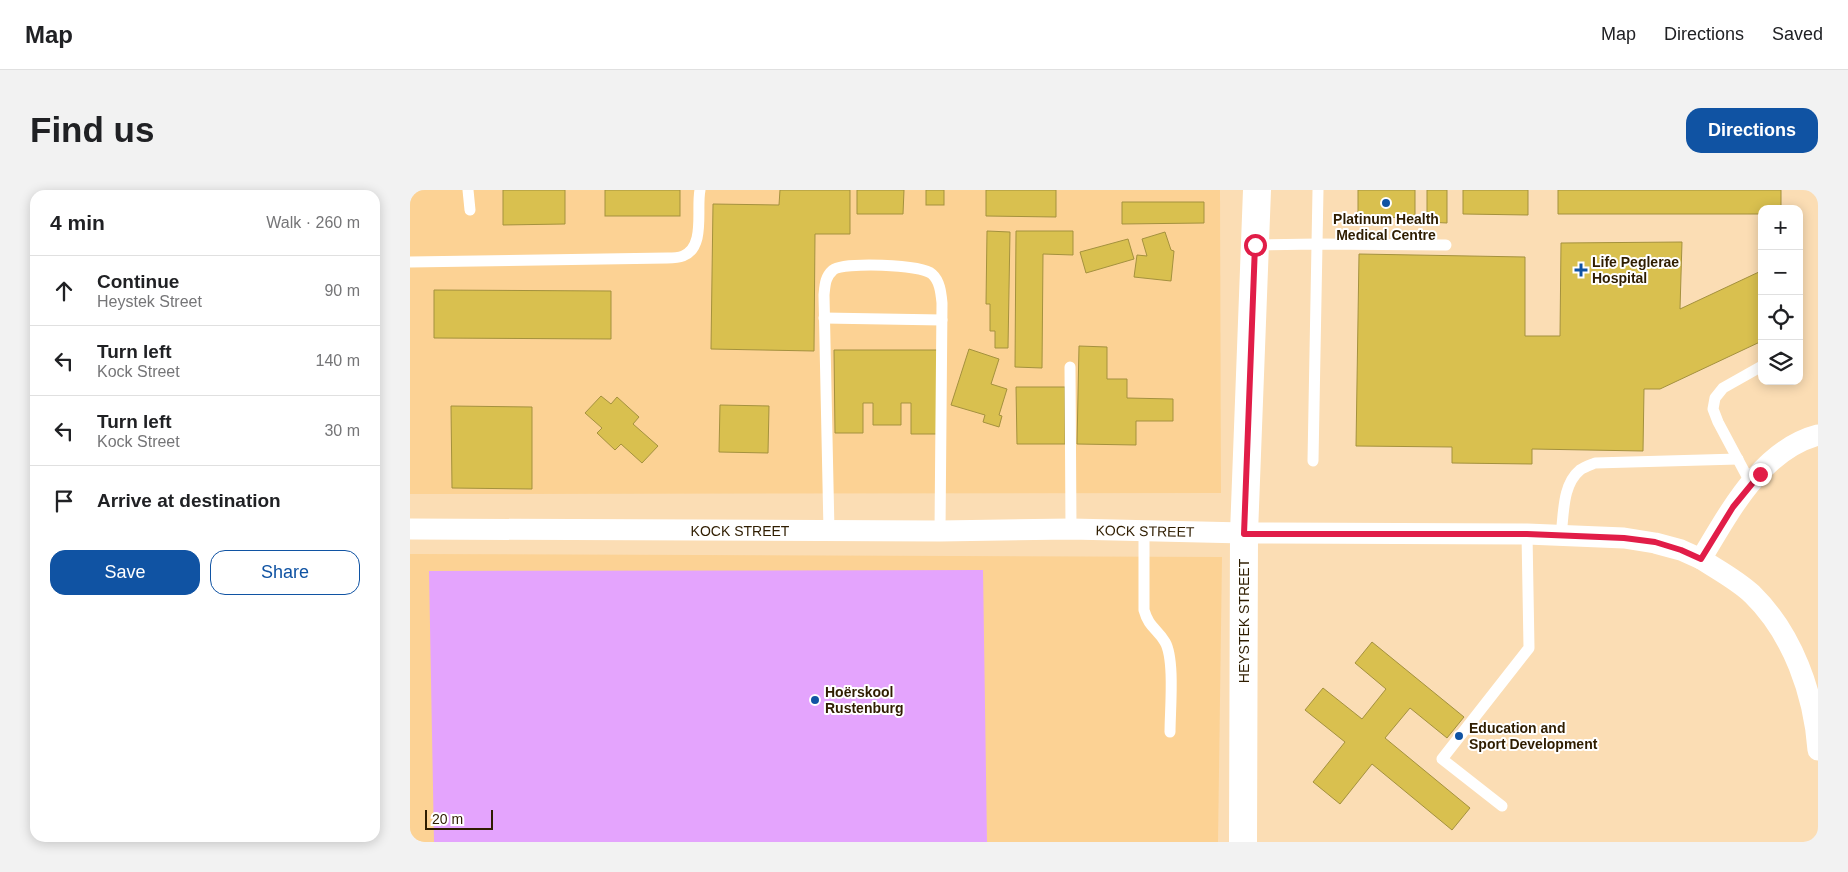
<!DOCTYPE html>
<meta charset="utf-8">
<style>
:root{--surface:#fff;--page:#f2f2f2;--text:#202124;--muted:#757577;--line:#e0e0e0;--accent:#1053a3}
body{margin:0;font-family:Helvetica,sans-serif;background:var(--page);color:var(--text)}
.controls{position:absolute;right:15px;top:15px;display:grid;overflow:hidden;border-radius:10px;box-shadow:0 2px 12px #0003}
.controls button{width:45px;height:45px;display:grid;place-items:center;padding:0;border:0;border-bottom:1px solid var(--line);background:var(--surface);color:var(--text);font:25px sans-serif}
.scale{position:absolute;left:15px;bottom:12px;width:68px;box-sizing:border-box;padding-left:5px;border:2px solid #2f1d00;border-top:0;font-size:14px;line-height:18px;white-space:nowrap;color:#2f1d00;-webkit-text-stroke:4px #fff;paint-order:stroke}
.stop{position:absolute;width:15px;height:15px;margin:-11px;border:4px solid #e11d48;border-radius:50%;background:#fff}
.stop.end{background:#e11d48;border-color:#fff;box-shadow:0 1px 5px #0008}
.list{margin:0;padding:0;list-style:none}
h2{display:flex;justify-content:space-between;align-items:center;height:65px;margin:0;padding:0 20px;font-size:21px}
h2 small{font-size:16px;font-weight:400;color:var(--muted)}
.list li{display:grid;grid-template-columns:32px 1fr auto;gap:15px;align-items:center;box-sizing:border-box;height:70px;padding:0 20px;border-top:1px solid var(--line)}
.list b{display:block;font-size:19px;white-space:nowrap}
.list p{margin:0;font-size:16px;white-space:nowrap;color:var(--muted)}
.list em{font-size:16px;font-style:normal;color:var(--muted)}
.actions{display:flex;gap:10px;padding:15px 20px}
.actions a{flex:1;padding:11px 0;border:1px solid var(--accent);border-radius:15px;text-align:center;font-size:18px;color:var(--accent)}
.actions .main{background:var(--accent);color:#fff}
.icon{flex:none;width:28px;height:28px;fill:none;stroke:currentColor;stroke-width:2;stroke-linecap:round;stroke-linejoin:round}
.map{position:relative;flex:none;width:1408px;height:652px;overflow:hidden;border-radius:15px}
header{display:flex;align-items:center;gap:30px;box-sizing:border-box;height:70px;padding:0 25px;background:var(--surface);border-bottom:1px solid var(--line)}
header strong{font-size:24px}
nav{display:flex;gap:28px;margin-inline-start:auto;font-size:18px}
.intro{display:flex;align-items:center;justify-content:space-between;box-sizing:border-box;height:120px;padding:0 30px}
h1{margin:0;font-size:35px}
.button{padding:12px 22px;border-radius:15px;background:var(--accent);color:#fff;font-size:18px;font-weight:700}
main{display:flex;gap:30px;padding:0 30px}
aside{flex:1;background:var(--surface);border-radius:15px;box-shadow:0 2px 12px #0003}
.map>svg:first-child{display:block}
</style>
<header>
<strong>Map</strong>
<nav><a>Map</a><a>Directions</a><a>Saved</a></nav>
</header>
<div class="intro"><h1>Find us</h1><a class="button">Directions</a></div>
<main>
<aside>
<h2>4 min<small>Walk · 260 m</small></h2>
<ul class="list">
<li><svg class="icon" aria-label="ahead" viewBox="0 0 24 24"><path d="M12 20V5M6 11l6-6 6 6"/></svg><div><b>Continue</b><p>Heystek Street</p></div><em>90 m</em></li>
<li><svg class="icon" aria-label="left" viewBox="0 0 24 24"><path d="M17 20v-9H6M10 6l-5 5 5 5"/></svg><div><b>Turn left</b><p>Kock Street</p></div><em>140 m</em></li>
<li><svg class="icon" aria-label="left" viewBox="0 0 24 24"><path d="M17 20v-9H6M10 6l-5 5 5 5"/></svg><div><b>Turn left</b><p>Kock Street</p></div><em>30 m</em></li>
<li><svg class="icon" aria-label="arrive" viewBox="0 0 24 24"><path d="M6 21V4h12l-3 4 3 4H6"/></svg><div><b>Arrive at destination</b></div></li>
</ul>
<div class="actions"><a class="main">Save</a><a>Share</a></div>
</aside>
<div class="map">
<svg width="1408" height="652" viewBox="0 0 1408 652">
<rect width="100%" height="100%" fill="#fbddb4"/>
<!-- built -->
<g fill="#fcd294">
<path d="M0,0h810l1,303 -811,1z"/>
<path d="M0,364l812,3 -4,285h-808z"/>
</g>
<!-- green -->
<path fill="#e4a4fd" d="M573,380l4,272h-553l-5,-271z"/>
<!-- building -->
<g fill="#d9c04f" stroke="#a4913e">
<path d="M93,0h62v34l-62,1z"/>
<rect x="195" y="0" width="75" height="26"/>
<path d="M370,0h70v44h-35l-1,117 -103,-2 2,-145 66,1z"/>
<path d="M447,0h47l-1,24h-46z"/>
<rect x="516" y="0" width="18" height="15"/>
<path d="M576,0h70v27l-70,-1z"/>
<path d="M948,0h57v28l-41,-1v8l-16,-1z"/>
<path d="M1017,0h20v33l-20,-1z"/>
<path d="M1053,0h65v25l-65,-1z"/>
<path d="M1148,0h223v19h-19v5h-204z"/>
<path d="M712,12h82v21l-82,1z"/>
<path d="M577,41l23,1 -2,116h-13v-17h-5v-27h-4z"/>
<path d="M606,41h57v24l-30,-1 -1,114 -27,-1z"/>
<path d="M755,42l6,18 3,1 -3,30 -37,-4 3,-22 10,1 -5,-17z"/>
<path d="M718,49l6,20 -48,14 -6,-21z"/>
<path d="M1272,52l-2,67 81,-38 1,70 -102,48h-16l-1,62 -111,-2v15l-80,-1v-16l-96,-1 3,-192 166,3v79h35l1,-93z"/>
<path d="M24,100l177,1v48l-177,-1z"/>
<path d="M669,156l28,1v32h20v19l46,1v22h-37v24l-59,-1z"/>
<path d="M559,159l30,10 -8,25 16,5 -8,26 3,1 -3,11 -16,-5 2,-7 -34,-10z"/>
<path d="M424,160h105v84h-28v-31h-10v22h-28v-22h-10v30h-28z"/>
<path d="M606,197h49v57h-48z"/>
<path d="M191,206l10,8 6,-7 22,20 -6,7 25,22 -16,17 -21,-19 -6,6 -18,-17 5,-5 -17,-15z"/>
<path d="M310,215l49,1 -1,47 -49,-1z"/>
<path d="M41,216l81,1v82l-80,-1z"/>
<path d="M962,452l92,75 -17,21 -37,-30 -25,30 85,70 -18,22 -80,-66 -32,40 -27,-22 32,-40 -40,-32 18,-22 39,31 24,-30 -31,-26z"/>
</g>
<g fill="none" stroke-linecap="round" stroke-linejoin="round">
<!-- service -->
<g stroke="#fff" stroke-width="11">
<path d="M58,0l2,20"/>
<path d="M845,55l62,-1 129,1"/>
<path d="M0,72l257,-4c5,0 11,0 16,-2 23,-9 13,-47 17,-66"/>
<path d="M414,128l118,2"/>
<path d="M660,177l1,162"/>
<path d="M903,271l5,-271"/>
<path d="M1341,294l-33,-62 -5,-13 2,-11 8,-10 39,-22"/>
<path d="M419,341l-5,-236c1,-10 1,-18 9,-25 10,-8 88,-6 99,4 8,7 9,19 10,29l-2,228"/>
<path d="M734,342v78c5,18 13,18 21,32 10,17 5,69 5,90"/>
<path d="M1151,345c3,-21 1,-50 19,-65 4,-3 10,-5 15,-7l143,-4"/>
<path d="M1092,616l-60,-47 87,-111 -2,-114"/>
</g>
<!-- minor -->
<g stroke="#fff" stroke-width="21">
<path d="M0,339l530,2 131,-2 173,4 283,1 97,4 31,5 26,7 20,9c28,-46 60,-109 117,-124"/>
<path d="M1291,369c17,11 36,21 51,35 41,40 62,100 66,156"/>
</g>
<!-- tertiary -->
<path stroke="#fff" stroke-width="28" d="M833,652l1,-309 13,-343"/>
</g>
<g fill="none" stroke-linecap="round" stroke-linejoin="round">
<!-- route -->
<path stroke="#e11d48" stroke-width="6" d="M845,55l-11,289h283l97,4 31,4 26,8 20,9 32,-52 27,-33"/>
</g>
<!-- markers -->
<g fill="#1053a3" stroke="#fff" stroke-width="2">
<circle cx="976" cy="13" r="5"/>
<path d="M1168.5 72.5h5v5h5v5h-5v5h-5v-5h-5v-5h5z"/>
<circle cx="405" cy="510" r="5"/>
<circle cx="1049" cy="546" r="5"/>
</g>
<g text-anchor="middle" stroke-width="4" stroke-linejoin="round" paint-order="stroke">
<!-- poi labels -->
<g font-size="14" font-weight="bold" fill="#2f1d00" stroke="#fff" text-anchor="start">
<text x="976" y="34" text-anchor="middle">Platinum Health<tspan x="976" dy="16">Medical Centre</tspan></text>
<text x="1182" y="77">Life Peglerae<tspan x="1182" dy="16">Hospital</tspan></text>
<text x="415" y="507">Hoërskool<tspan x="415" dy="16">Rustenburg</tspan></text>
<text x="1059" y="543">Education and<tspan x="1059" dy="16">Sport Development</tspan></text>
</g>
<!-- street labels -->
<g font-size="14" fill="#2f1d00" stroke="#fff">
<text x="330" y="346">KOCK STREET</text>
<text transform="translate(735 341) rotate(1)" y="5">KOCK STREET</text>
<text transform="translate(834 431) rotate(-90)" y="5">HEYSTEK STREET</text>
</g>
</g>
</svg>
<div class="controls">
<button>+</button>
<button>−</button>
<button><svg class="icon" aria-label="locate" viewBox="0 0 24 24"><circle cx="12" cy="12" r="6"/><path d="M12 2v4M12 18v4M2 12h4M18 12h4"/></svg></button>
<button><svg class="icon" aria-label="layers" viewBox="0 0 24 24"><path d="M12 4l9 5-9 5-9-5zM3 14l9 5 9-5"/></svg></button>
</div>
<div class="scale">20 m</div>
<div class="stop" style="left:845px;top:55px"></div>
<div class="stop end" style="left:1350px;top:284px"></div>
</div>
</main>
